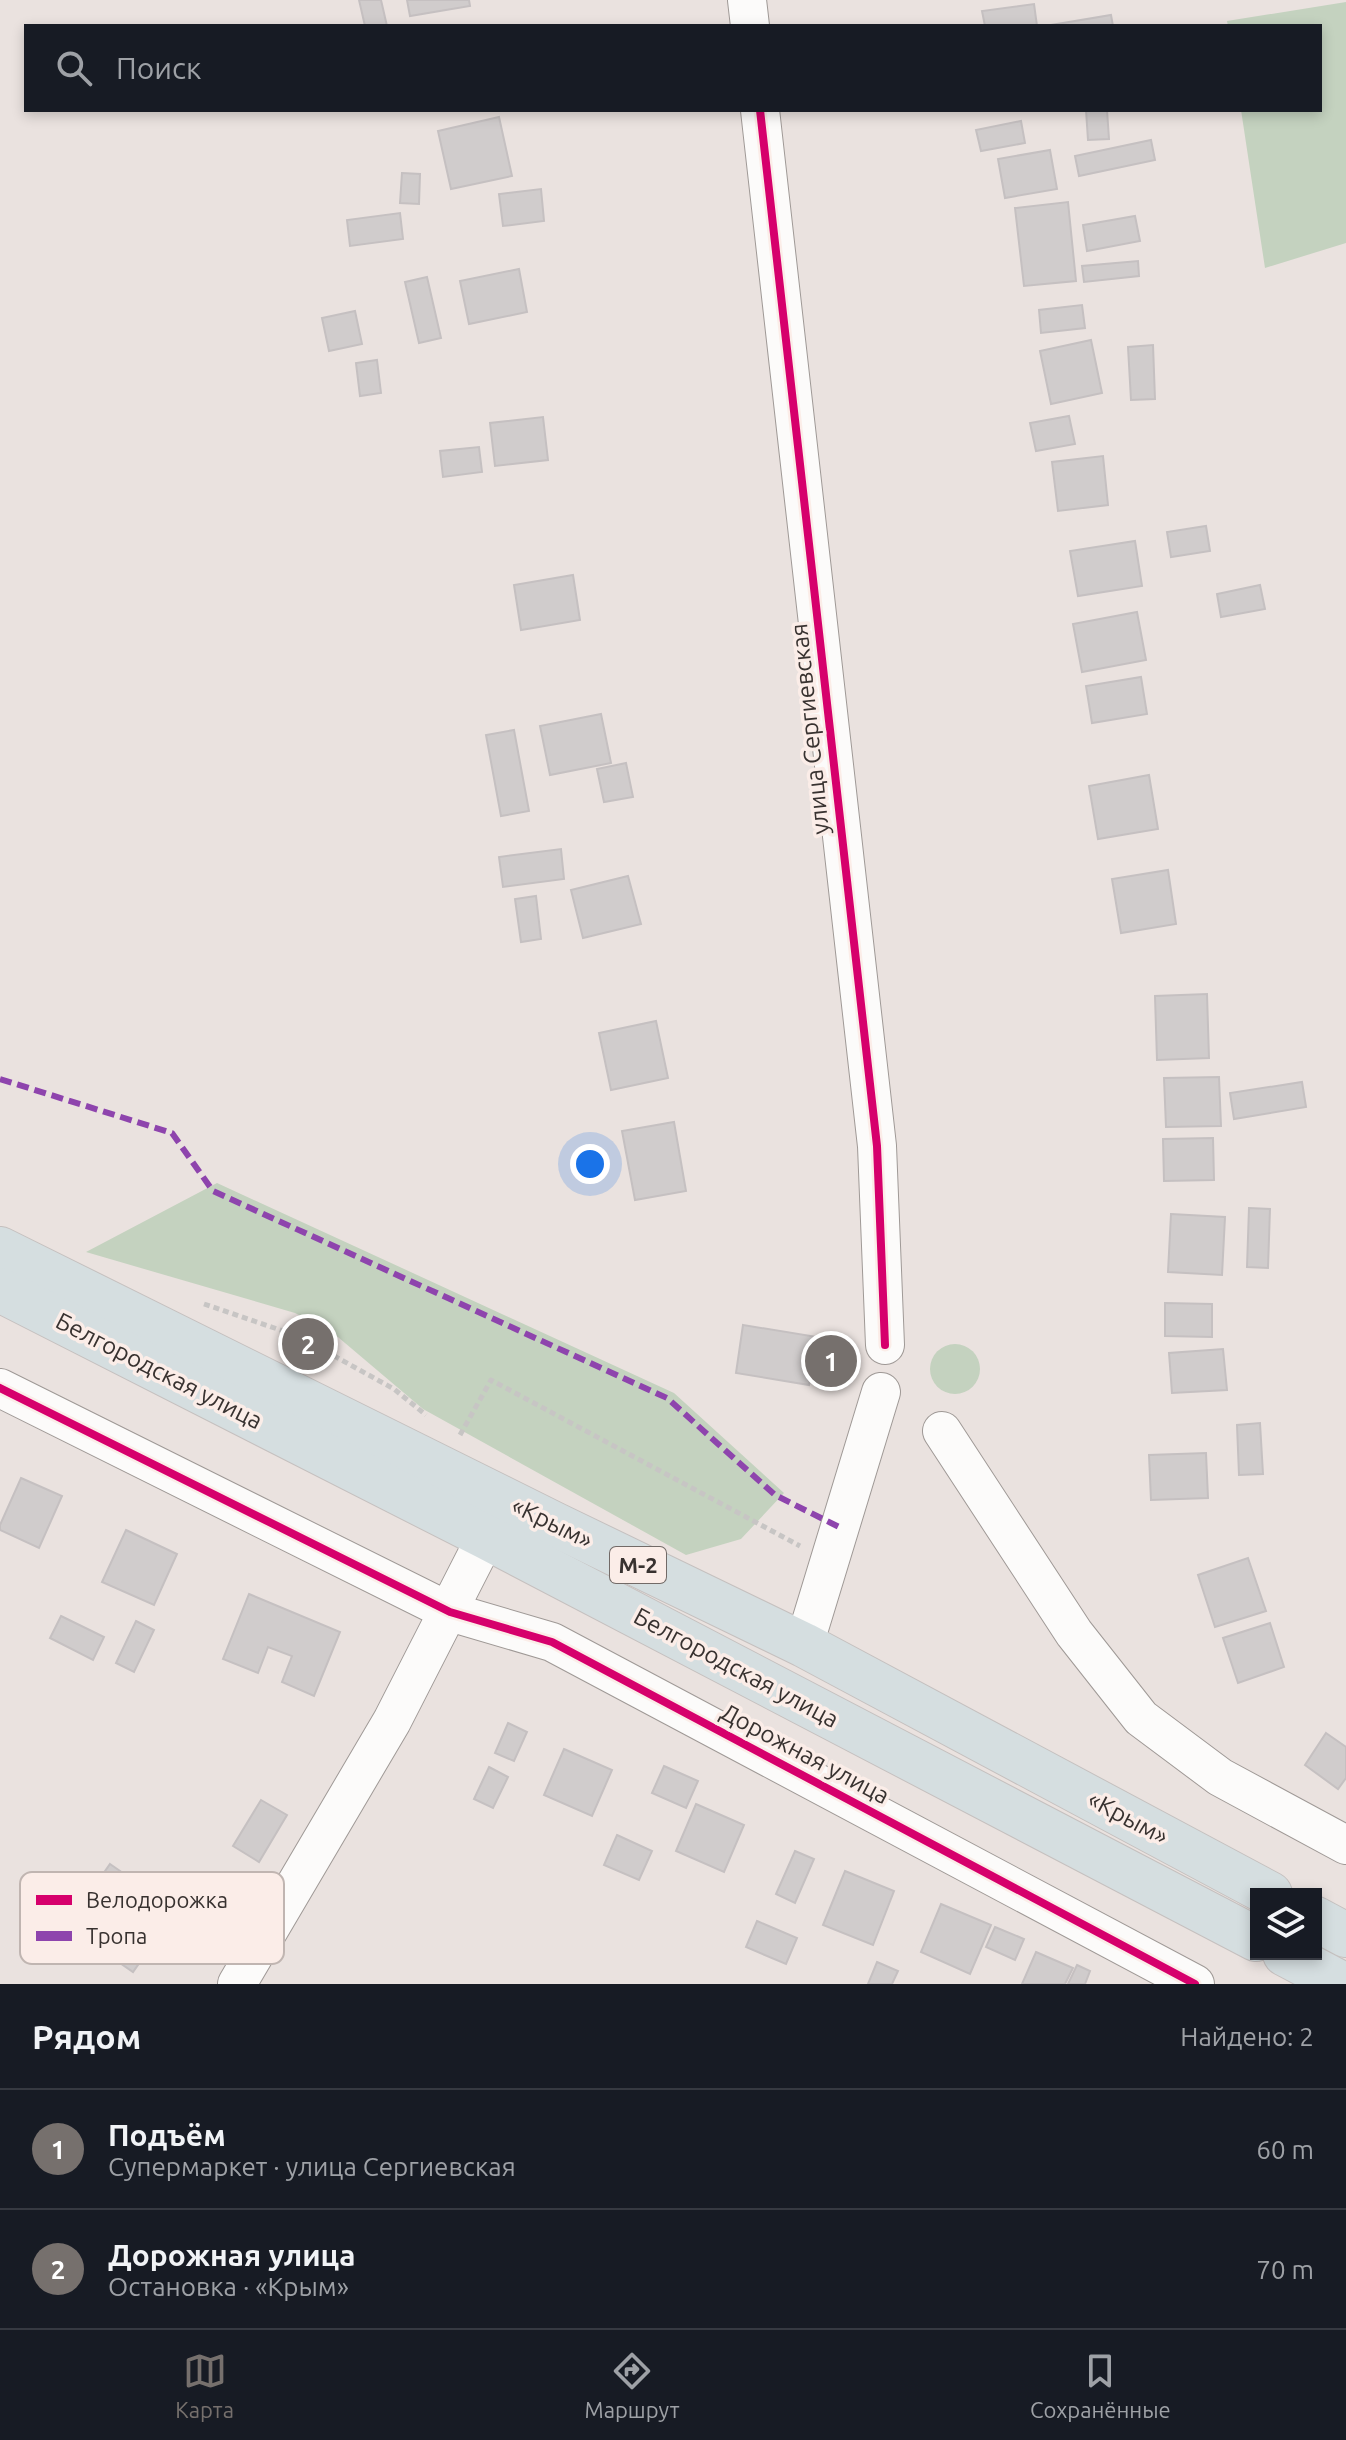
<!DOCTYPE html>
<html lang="ru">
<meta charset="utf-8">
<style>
:root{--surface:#171b24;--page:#20242c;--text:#f1f3f6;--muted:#9ea1a6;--line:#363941;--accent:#76706d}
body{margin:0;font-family:Ubuntu,sans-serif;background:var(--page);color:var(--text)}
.controls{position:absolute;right:24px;bottom:24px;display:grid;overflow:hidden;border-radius:0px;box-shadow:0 4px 12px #0003}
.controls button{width:72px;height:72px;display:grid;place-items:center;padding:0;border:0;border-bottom:2px solid var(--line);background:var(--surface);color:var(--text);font:40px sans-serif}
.you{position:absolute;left:590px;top:1164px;width:28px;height:28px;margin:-20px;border:6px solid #fff;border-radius:50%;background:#1a73e8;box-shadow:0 0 0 12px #1a73e833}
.badge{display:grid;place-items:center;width:52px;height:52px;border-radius:50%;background:var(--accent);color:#fff;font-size:26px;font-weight:700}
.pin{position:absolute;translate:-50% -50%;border:4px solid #fff;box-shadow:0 2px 8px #0006}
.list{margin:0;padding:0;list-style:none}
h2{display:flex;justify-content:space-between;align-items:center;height:104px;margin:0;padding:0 32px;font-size:34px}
h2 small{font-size:26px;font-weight:400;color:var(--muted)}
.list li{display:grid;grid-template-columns:52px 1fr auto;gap:24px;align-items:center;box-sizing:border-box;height:120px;padding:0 32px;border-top:2px solid var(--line)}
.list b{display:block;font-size:30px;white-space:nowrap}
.list p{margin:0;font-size:26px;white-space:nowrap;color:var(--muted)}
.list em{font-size:26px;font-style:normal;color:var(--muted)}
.icon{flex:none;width:44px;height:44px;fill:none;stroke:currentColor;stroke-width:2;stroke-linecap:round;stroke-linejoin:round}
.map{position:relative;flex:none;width:1346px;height:1984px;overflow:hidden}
.search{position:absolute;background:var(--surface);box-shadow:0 4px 12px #0003;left:24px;right:24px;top:24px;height:88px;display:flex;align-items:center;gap:20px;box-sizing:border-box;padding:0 28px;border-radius:0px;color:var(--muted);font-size:30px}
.sheet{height:344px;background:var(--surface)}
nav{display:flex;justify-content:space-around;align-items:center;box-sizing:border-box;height:112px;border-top:2px solid var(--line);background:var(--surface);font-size:22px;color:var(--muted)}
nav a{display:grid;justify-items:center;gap:4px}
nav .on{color:var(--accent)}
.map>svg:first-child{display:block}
</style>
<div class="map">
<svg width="1346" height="1984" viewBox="0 0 1346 1984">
<rect width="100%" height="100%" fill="#eae2df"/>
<!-- green -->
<g fill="#c4d2bf">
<path d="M1346,2v241l-81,25 -24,-158h79v-84h-92l-1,-5z"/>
<path d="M217,1183l457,210 110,100 -43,46 -55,16 -263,-146 -91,-77 -37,-19 -209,-61z"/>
<circle cx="955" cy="1369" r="25"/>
</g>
<!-- building -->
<g fill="#d0cccc" stroke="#c5c0c1" stroke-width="2">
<path d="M359,0h22l6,26h-22z"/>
<path d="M407,0h62l1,6 -60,10z"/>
<path d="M1034,4l3,22h-52l-3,-15z"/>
<path d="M1111,15l2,11h-68z"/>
<path d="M1086,110h21l2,29 -21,1z"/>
<path d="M499,117l13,59 -61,13 -13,-58z"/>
<path d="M1021,121l4,22 -44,8 -5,-21z"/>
<path d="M1151,140l4,20 -76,16 -4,-20z"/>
<path d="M1050,150l7,39 -52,9 -7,-39z"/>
<path d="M402,173l18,1 -1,30 -19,-1z"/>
<path d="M541,189l3,32 -41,5 -4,-32z"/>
<path d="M1068,202l8,79 -52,5 -9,-78z"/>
<path d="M400,213l3,26 -53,7 -3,-26z"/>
<path d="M1135,216l5,25 -53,10 -4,-26z"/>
<path d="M1138,261l1,15 -55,6 -2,-16z"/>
<path d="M519,269l8,43 -58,12 -9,-43z"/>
<path d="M427,277l14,61 -22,5 -14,-61z"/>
<path d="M1082,305l3,23 -44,5 -2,-23z"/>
<path d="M355,311l7,33 -33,7 -7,-33z"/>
<path d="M1091,340l11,53 -51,11 -11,-53z"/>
<path d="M1153,345l2,54 -24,1 -3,-53z"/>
<path d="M377,360l4,33 -21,3 -4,-33z"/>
<path d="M1069,416l6,28 -39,7 -6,-28z"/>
<path d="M543,417l5,43 -53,6 -5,-43z"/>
<path d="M479,447l3,25 -39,5 -3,-26z"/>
<path d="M1103,456l5,49 -50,6 -6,-49z"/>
<path d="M1206,526l4,25 -39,6 -4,-25z"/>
<path d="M1135,541l7,45 -64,10 -8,-45z"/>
<path d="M573,575l7,45 -59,10 -7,-45z"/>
<path d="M1260,585l5,24 -44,8 -4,-23z"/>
<path d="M1137,612l9,48 -64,12 -9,-48z"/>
<path d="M1141,677l6,37 -55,9 -6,-37z"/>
<path d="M601,714l10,49 -61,12 -10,-49z"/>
<path d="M514,730l15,81 -28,5 -15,-81z"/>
<path d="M626,763l7,34 -29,5 -7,-33z"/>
<path d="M1149,775l9,54 -60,10 -9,-53z"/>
<path d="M561,849l3,30 -61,8 -4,-30z"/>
<path d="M1168,870l8,54 -55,9 -9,-54z"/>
<path d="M628,876l13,48 -58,14 -12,-48z"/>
<path d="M536,896l5,43 -20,3 -6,-43z"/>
<path d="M1207,994l2,64 -52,2 -2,-64z"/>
<path d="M656,1021l12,57 -57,12 -12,-57z"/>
<path d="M1219,1077l2,49 -55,1 -2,-49z"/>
<path d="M1302,1082l4,25 -72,12 -4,-26z"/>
<path d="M674,1122l12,69 -51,9 -13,-69z"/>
<path d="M1213,1138l1,42 -50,1 -1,-42z"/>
<path d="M1249,1208l21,1 -2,59 -21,-1z"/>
<path d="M1171,1214l54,3 -3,58 -54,-3z"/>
<path d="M1165,1303l47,1v33l-47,-1z"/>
<path d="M307,1325l18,8 -4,10 -18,-8z"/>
<path d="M743,1325l74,12 -8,48 -73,-12z"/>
<path d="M1223,1349l4,41 -55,3 -3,-40z"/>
<path d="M1260,1423l3,51 -24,1 -2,-50z"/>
<path d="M1206,1453l2,45 -57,2 -2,-45z"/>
<path d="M21,1478l41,18 -23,52 -39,-18v-5z"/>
<path d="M126,1530l51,24 -23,51 -52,-23z"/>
<path d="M1248,1558l18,53 -51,16 -17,-52z"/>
<path d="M249,1594l91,38 -26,64 -32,-14 10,-26 -24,-9 -10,26 -35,-14z"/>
<path d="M61,1616l43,21 -11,23 -43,-22z"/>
<path d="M136,1621l18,9 -20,42 -18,-9z"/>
<path d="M1270,1623l14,44 -46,16 -15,-45z"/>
<path d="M508,1723l19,9 -13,29 -19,-8z"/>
<path d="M1326,1733l20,14v31l-8,11 -33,-24z"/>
<path d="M564,1749l48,21 -20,46 -48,-21z"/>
<path d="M664,1766l34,15 -12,27 -34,-15z"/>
<path d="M489,1767l19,10 -15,31 -19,-9z"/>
<path d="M261,1800l26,15 -28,47 -26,-16z"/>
<path d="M696,1804l48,21 -20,47 -48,-21z"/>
<path d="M617,1835l35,16 -13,29 -35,-15z"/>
<path d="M795,1851l19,8 -19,44 -19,-9z"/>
<path d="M110,1864l66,46 -43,62 -66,-46z"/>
<path d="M845,1871l49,20 -21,54 -50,-20z"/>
<path d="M941,1904l50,21 -21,49 -49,-22z"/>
<path d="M757,1921l40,17 -11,26 -40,-17z"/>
<path d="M995,1927l29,12 -9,21 -29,-13z"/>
<path d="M1036,1952l37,16 -8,16h-43z"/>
<path d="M877,1962l21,9 -6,13h-24z"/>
<path d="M1077,1965l13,6 -5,13h-17z"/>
</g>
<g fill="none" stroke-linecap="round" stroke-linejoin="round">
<defs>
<g id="minor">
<path d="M747,0l3,26"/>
<path d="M760,110l117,1036 8,199"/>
<path d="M0,1388l450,224 102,30 643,342"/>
<path d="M942,1431l132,202 67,85 79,59 126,68"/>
<path d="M804,1645l77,-253"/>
<path d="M237,1984l155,-263 94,-184"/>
</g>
<g id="primary">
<path d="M0,1249l554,275 250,121 466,249"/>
<path d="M0,1290l486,247 770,402"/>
<path d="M1316,1919l30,16"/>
<path d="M1285,1954l57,30"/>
</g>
</defs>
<!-- minor casing -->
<use href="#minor" stroke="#9f9996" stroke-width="40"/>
<!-- primary casing -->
<use href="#primary" stroke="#c5c0bf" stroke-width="46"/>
<!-- path -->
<g stroke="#c7c5c4" stroke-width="5" stroke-dasharray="6 4" stroke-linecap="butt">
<path d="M204,1304l94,32 96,53 32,26"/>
<path d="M460,1435l31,-55 309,166"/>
</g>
<!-- minor -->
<use href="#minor" stroke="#fcfbfa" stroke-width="38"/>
<!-- primary -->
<use href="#primary" stroke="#d5dee0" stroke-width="44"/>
<!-- quiet -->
<path stroke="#8e44ad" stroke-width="6" stroke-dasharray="12 6" stroke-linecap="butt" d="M0,1079l172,54 41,58 454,207 108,97 64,32"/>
<defs>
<g id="cycleway">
<path d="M760,110l117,1036 8,199"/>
<path d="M0,1388l450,224 102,30 643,342"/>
</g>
</defs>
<!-- cycleway casing -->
<use href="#cycleway" stroke="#fbede8" stroke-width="13"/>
<!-- cycleway -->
<use href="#cycleway" stroke="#d6006c" stroke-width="8"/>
</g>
<g text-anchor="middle" stroke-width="7" stroke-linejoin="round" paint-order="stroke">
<!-- shield labels -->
<rect fill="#fbede8" stroke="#726a67" stroke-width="2" x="610" y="1547" width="56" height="36" rx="6"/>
<g font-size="22" font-weight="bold" fill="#383230">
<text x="638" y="1573">М-2</text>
</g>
<!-- street labels -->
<g font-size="24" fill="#383230" stroke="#fbede8">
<text transform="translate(810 729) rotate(-96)" y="8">улица Сергиевская</text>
<text transform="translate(159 1371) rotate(27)" y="8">Белгородская улица</text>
<text transform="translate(552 1523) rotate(26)" y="8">«Крым»</text>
<text transform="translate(736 1668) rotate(28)" y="8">Белгородская улица</text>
<text transform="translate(805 1754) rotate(28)" y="8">Дорожная улица</text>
<text transform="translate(1128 1818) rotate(28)" y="8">«Крым»</text>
</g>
</g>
<!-- legend -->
<rect x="20" y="1872" width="264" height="92" rx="12" fill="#fbede8" stroke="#c0b5b1" stroke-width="2"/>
<rect x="36" y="1895" width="36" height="10" fill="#d6006c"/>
<rect x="36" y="1931" width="36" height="10" fill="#8e44ad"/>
<g font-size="22" fill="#383230">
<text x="86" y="1908">Велодорожка</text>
<text x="86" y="1944">Тропа</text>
</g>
</svg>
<div class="controls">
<button><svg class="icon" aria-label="layers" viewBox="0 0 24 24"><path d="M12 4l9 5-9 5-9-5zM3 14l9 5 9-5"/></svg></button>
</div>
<div class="you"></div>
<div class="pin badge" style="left:831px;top:1361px">1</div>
<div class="pin badge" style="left:308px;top:1344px">2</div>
<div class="search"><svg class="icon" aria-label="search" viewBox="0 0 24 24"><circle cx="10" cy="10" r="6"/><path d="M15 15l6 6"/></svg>Поиск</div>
</div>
<section class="sheet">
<h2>Рядом<small>Найдено: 2</small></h2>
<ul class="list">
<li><span class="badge">1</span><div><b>Подъём</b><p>Супермаркет · улица Сергиевская</p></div><em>60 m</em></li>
<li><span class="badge">2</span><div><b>Дорожная улица</b><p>Остановка · «Крым»</p></div><em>70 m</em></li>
</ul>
</section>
<nav>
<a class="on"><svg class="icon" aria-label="map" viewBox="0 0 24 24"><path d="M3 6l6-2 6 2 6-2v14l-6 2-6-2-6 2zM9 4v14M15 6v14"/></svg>Карта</a>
<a><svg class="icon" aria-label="directions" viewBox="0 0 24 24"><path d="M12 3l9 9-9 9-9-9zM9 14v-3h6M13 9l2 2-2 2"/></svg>Маршрут</a>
<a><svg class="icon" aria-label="saved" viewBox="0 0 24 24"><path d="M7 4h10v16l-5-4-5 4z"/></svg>Сохранённые</a>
</nav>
